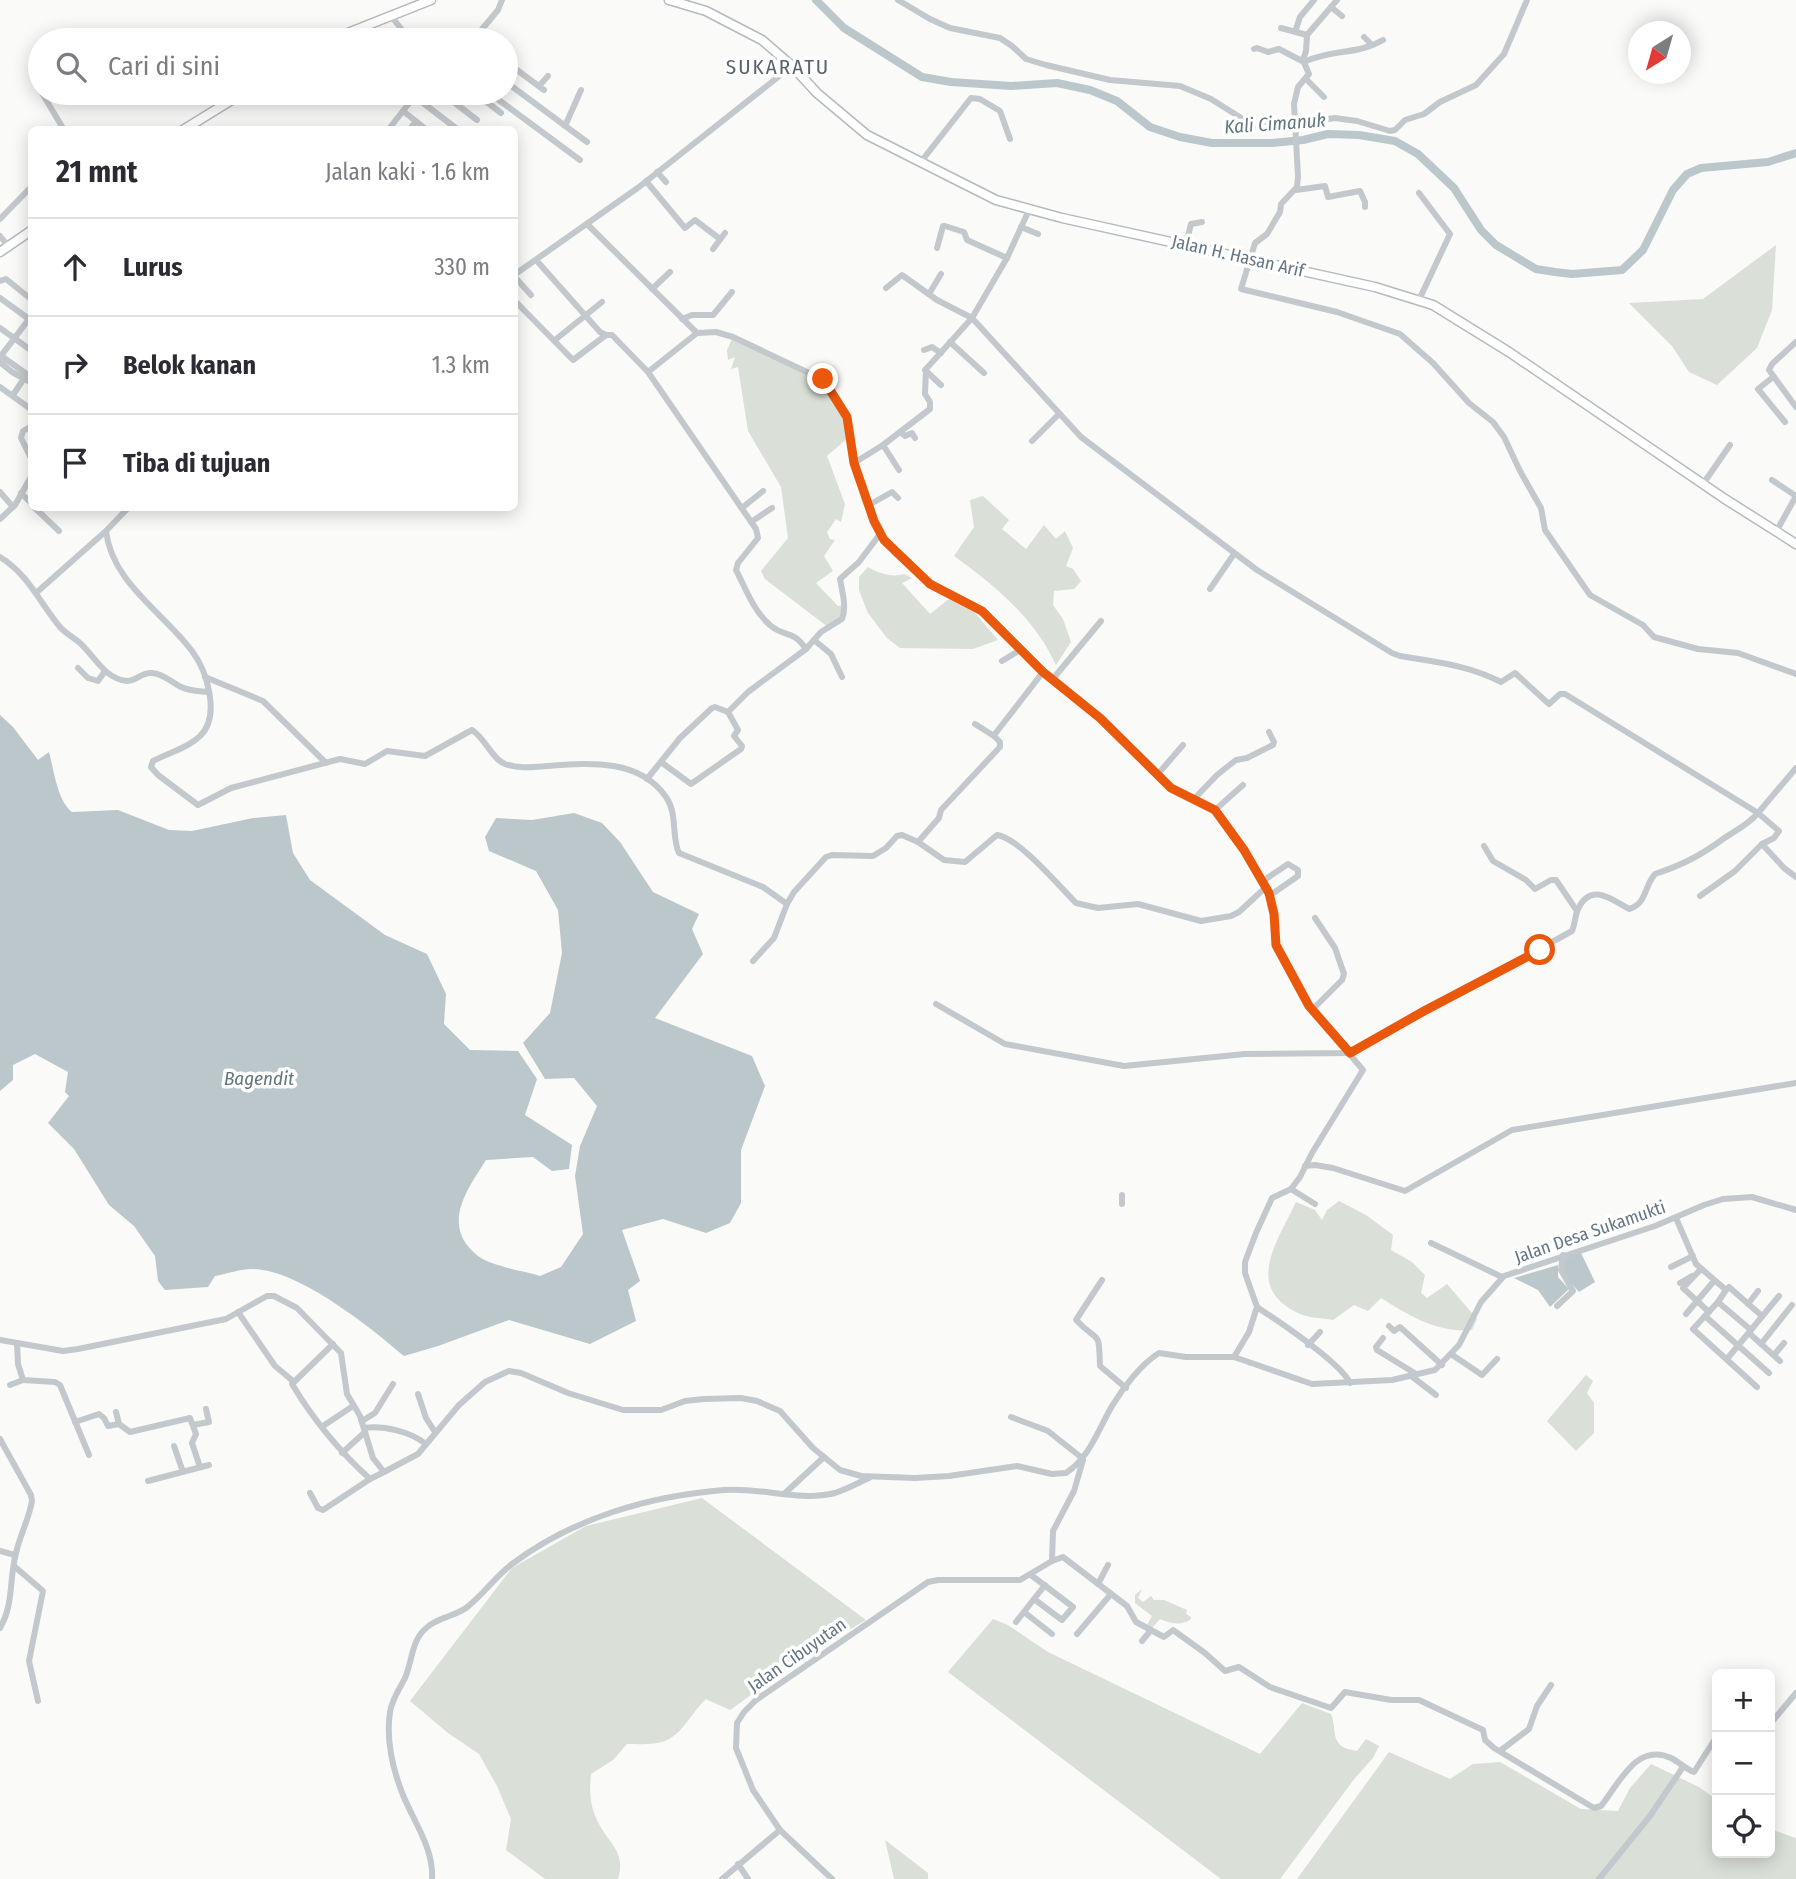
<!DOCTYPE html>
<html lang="id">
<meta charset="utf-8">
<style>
:root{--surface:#fff;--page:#f2f2f3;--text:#2b2b33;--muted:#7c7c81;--line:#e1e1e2}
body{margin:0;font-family:"Fira Sans Condensed",sans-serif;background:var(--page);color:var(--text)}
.controls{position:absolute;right:21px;bottom:21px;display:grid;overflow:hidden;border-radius:10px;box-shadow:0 4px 18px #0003}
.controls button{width:63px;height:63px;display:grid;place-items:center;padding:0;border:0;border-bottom:2px solid var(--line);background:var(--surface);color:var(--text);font:35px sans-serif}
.compass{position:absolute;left:1628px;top:21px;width:63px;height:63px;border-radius:50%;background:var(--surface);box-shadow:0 4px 18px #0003;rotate:217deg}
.stop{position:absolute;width:21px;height:21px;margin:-16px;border:5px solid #ea580c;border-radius:50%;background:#fff}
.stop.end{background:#ea580c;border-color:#fff;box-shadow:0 2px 7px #0008}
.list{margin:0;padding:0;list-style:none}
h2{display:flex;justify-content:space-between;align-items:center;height:91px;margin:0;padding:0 28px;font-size:30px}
h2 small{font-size:23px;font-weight:400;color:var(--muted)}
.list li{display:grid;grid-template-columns:46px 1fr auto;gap:21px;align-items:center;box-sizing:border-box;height:98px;padding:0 28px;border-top:2px solid var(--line)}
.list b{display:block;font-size:26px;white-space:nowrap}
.list em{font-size:23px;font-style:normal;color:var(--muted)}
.icon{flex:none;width:38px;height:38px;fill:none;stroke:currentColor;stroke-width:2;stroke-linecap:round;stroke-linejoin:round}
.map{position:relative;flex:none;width:1796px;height:1879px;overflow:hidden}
.search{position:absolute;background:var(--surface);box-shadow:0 4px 18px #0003;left:28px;top:28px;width:490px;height:77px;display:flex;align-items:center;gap:18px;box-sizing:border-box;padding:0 24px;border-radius:38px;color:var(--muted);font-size:26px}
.panel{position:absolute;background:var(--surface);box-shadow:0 4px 18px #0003;left:28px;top:126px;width:490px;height:385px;border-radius:10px}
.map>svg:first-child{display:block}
</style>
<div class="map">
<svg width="1796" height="1879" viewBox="0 0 1796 1879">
<rect width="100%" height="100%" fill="#fafaf8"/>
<!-- green -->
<g fill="#dadfd7">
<path d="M1776,245l-4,65 -15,38 -40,37 -28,-13 -17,-26 -43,-43 74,-4z"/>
<path d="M733,337l90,42 22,33 5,24 -23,20 18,48 -4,18 -5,-3 -9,13 3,7 5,1 -11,16 9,15 -17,12 22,23 5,-1v13l-15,9 -63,-48 -4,-8 27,-33 -7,-51 -33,-56 -10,-64 -7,2 4,-12 -7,3 -1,-10z"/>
<path d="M983,496l26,24 -7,9 24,20 18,-24 12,14 9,-8 8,17 -7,18 7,3 8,12 -7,8 -20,2 -1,14 10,14 8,23 -15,23c-22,-48 -61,-79 -102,-109l20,-29 -4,-27z"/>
<path d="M868,567c11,6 24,11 36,7l8,4 -10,5 28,31 19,-15 26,14 23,27 -25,9 -73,-1 -13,-10 -19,-25 -9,-23v-13z"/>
<path d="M1339,1201l27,14 27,20 -2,15 21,12 13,13 -4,18 6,5 20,-14 30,35 -5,11c-35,3 -62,-14 -91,-32l-13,13 -14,-6 -21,15c-10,-2 -24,-2 -33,-6 -58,-26 -22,-73 -4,-112l19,8 7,10 5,-10z"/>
<path d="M1586,1375l7,6 -6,12 7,10v30l-18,18 -29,-30z"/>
<path d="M702,1498l164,122 -53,31 -83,59 -24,-11c-15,14 -24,37 -44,43 -10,3 -24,2 -35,2l-14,16 -22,14c-2,18 -1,34 8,50 11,21 27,28 19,55h-73l-39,-29 5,-31 -14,-33 -18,-32 -31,-21 -38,-32 102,-133 74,-42z"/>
<path d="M1142,1589l-4,9 5,4 8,-6 3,4h10l23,10 -1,4 5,3v2c-11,8 -20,4 -31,0l-8,9 -5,-3 5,-9 -17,-13v-8z"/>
<path d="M993,1619l15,6 40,27 212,102 42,-51 29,11c7,18 -3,33 26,37l9,-12 13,7 -6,12 -18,20 -75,101h-59l-273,-207z"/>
<path d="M1389,1752l61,27 23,-15 27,-2 81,47 37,2 12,-23 21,-24 48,23 18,13v53h53v-24l26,9v41h-499z"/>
<path d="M885,1840l43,33v6h-34z"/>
</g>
<!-- water -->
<g fill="#bbc7cb">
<path d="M0,715l13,12 25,33 11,-8c5,18 8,48 23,60l46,-2 51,20 23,1 61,-13 33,-3 7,38 17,27 75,55 42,19 19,40 -2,30 26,26 48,1 19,28 -12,36 47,30 -3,24 -17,2 -19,-14 -47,3c-19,30 -46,66 -8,96 13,10 46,15 62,20l21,-9 22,-33 -8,-58 5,-30 17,-40 -23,-28 -29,1 -22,-36 27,-30 12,-60 -4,-43 -22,-39 -47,-20 -4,-14 11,-19 36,2 42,-7 28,10 18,19 33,50 46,22 -7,15 11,25 -48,64 97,38 13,30 -24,64v53l-11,20 -24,10 -43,-14 -41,11 18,51 -12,9 8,31 -46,23 -81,-24 -71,26 -34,10c-34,-29 -106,-87 -152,-87 -12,0 -26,5 -37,7l-7,11 -43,3 -7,-9 -3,-25 -21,-30 -25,-21 -35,-56 -26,-26 21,-27 -4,-4 3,-20 -33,-18 -22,11v15l-13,11z"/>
<path d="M1581,1253l14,29 -16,10 -16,-18 2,-16z"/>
<path d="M1558,1265v12l11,12 -19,18 -12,-17 -24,-12z"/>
</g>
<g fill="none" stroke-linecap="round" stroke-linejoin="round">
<!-- river -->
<path stroke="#bbc7cb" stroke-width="8" d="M816,0l28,28 78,49 29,5 60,4 46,-3 33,7 27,11 33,26 30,10 32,6h60l31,-3 25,-6 31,1 36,6 23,13 36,34 27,42 15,15 40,24 19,3 17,2 50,-4 21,-20 30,-60 14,-16 14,-6 67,-6 28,-9"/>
<defs>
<g id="major">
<path d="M669,0l37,11 56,29 30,26 25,27 50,42 129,65 66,18 313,69 58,18 76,47 216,147 71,45"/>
<path d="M330,40l101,-40"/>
<path d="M183,130l60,-37"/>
<path d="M0,252l32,-22"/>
</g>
</defs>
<!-- major casing -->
<use href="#major" stroke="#b5babe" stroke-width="11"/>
<!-- minor -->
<g stroke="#c3c8cc" stroke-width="6">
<path d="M898,0l32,19 20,9 50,10 12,8 14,13 20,6 64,15 70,6 31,13 43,27h20l61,-8 22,3 33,10 5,-1 10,-10 19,-6 16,-12 36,-17 28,-31 23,-54"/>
<path d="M1331,7l11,9"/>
<path d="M391,16l12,15 13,9"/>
<path d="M367,25l14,15"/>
<path d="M1281,28l26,7"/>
<path d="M1295,32l5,-15 14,-17"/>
<path d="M1364,37l8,8"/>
<path d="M473,40l25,-30 4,-10"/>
<path d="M1254,49l3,-1 11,4 11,-3 25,13c27,-13 54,-7 79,-22"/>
<path d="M506,77l7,-10 31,23"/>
<path d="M1306,79l18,18"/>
<path d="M36,82l4,8"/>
<path d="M506,82l81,60"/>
<path d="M539,86l9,-10"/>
<path d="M42,93l22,37"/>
<path d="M442,93l35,27"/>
<path d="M475,93l26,20"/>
<path d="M492,95l88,65"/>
<path d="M414,96l43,33"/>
<path d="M1294,104l4,-17 11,-13 -6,-14 3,-9 1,-16 30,-35"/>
<path d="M403,111l14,-18"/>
<path d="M565,126l16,-36"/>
<path d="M388,130l15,-19 24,19"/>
<path d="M409,130l7,-9"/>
<path d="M920,163l51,-65 9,1 20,12 10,28"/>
<path d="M657,172l9,10"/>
<path d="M646,181l39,47 10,-8 25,19"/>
<path d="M1297,187l-16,17 -1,8 -13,22 -12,9 -14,46 96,23 63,22 33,29 36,40 24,19 11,15 16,34 21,37 4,22 45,65 53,30 11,12 44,12 40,4 58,21"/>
<path d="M1296,190l29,-4 3,11 32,-6 5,11v5"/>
<path d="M1029,210l-22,48 -35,60 109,119 176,133 135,83 8,3c36,6 68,9 101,26l14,-9 34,31 11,-10h5l193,119 38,-45"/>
<path d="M0,219l32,-33"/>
<path d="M587,224l110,109 19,-1 17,5 93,44 21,36 7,46 20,58 6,13 14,18 36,32 53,27 60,61 57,46 71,70 44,22 29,40 25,43 5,21 2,31 33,61 54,64 -51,83 -12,24 -9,12 -19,9 -16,35 -11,29v11l12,34 -8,25 -15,25"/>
<path d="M1021,227l17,7"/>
<path d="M0,236l8,10"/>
<path d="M1186,244l5,-20 11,-2"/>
<path d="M937,248l6,-22h2l19,6 3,8 40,18"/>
<path d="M713,249l12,-16"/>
<path d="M537,261l63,71 6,3"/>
<path d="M514,275l125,-88 153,-121"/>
<path d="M514,276l17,19"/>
<path d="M0,281l6,-2 26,21"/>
<path d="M652,289l18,-17"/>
<path d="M929,294l12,-20"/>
<path d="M0,298l29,21"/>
<path d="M1419,300l31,-66 -31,-41"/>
<path d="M516,302l57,58 33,-25h6l36,37 108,157 2,9 -20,25 -2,7c10,19 18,42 35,56 15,12 21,3 35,23"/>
<path d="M682,319l10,-4h21l19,-23"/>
<path d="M0,328l32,23"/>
<path d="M555,340l47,-38"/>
<path d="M950,342l34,31"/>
<path d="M1796,342l-24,22 -3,6 27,37"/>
<path d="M924,350l8,-3 9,6"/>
<path d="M0,355l28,20 4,-1"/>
<path d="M1,356l31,-41"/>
<path d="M0,362l12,10 20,11"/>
<path d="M925,370l16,15"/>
<path d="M648,372l49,-39"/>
<path d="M1773,377l-15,12 27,33"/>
<path d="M0,387l32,23"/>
<path d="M13,395l10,-15"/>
<path d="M32,426l-9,5 -2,7 11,22"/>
<path d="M900,432l5,4 7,-3 3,5"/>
<path d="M1032,441l26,-26"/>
<path d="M883,445l16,25"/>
<path d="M854,463l29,-18 47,-36v-7l-5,-8 1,-25 46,-51 -35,-18 -35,-25 -16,13"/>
<path d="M1772,480l24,16"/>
<path d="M1703,484l27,-39"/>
<path d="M0,492l13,15"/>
<path d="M21,493l11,11"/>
<path d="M869,505l23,-13 6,6"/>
<path d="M35,508l24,23"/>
<path d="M128,508l-22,23c6,52 57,81 86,120 15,20 29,65 8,85 -12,12 -32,17 -47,25l-2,6 7,8 40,30 33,-17 109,-29 25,5 22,-13 38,5 47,-26c13,8 20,29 33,34 14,5 28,3 42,2 41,-3 92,-8 119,31 12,17 5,39 13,56l84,34 24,17 7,-12 32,-35 6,-2 41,1 13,-8 11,-12 5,-1 16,7 26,18 21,2 32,-27c22,3 62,51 79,68l22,5 40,-4 63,17 30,-5 8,-4 27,-25"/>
<path d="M742,508l21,-17"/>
<path d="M0,519l15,-14 17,-30"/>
<path d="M751,522l21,-14"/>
<path d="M1776,532l20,-36"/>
<path d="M0,557c28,17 40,46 60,70 6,7 15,11 21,17 14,13 24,35 46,37 9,0 15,-9 25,-8 12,1 19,9 29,14 8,4 18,4 27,5"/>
<path d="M1210,589l24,-35"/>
<path d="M36,593l70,-62"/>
<path d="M814,640l17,14 11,23"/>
<path d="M1002,661l18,-11"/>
<path d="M78,668l10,10 10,3 7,-10"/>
<path d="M205,677l58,24 63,62"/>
<path d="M1052,680l49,-59"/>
<path d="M975,724l19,12"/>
<path d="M661,762l30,22 50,-35 1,-3 -8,-10 4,-6 -10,-18"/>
<path d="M1158,774l25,-29"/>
<path d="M647,779l33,-41 32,-30 3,-1 13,5 20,-20 58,-43 15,-17 21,-13c5,-12 0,-28 -2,-40l19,-17 21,-28"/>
<path d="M1194,799l23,-24 19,-15 11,-2 26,-13 1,-3 -5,-10"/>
<path d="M1215,810l28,-25"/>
<path d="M918,842l21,-24 2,-8 59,-63v-5l-6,-6 1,-2 48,-62"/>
<path d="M1484,846l9,15 33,19 9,9 16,-9h5l21,31"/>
<path d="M1263,881l25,-17 10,6v6l-29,20"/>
<path d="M1700,896l35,-25 27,-27"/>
<path d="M753,961l21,-23 13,-34"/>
<path d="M936,1004l69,40 119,22 121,-12 105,-1 222,-122c3,-7 3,-15 6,-22 13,-27 33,-10 51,0 18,-5 15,-23 26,-35 27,-9 45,-18 68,-35 13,-9 25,-14 35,-26l21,18 -5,7 -12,6 22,24 12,9"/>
<path d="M1312,1010l30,-30 2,-6 -9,-26 -20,-30"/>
<path d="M1305,1166l10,-1 18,3 72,23 107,-61 284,-47"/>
<path d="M1291,1189l24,15"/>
<path d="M1122,1195v9"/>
<path d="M1676,1218l20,46 30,26 -8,12 33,28"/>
<path d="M1431,1243l71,34"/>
<path d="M1671,1267l22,-11"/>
<path d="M1701,1269l-18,19 26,24"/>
<path d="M1102,1280l-26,40c23,24 23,8 24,46l26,22"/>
<path d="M1680,1283l12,-7"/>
<path d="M1726,1290l3,-3 33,29"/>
<path d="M1718,1302l-25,27 64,58"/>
<path d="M1748,1304l10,-13"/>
<path d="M1557,1306l16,-15 -12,-21 2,-15"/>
<path d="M1257,1307c21,14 83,55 93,76"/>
<path d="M238,1312l37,54 18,15"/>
<path d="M1686,1314l28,-33"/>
<path d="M1705,1316l64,57"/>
<path d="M1389,1326l5,5 6,-4 42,38"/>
<path d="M1749,1333l31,28"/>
<path d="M1383,1338l-7,9 1,3 39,24"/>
<path d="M0,1340l63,11 15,-2 148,-30 41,-23h7l23,12 44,45 6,41 13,22 13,42 11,14 34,-18 41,-49 26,-23 24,-11 12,2 47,20 55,17h38l24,-9 19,-2 37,-1 16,3 23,10 33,37 27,22 21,6 54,2 34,-2 68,-10 35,8 14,-1c24,-16 32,-43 46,-67 11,-18 29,-42 47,-53l27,4h48l78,27 80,-4 43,-10 24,-25 22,-43 23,-26 151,-50 49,-21 19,-6 29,-2 44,13"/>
<path d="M17,1343l1,21 5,16 32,2 5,3 29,70"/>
<path d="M333,1344l-41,40c21,35 47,67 78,95"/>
<path d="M1761,1344l31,-39"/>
<path d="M1308,1345l12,-13"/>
<path d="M1451,1354l31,21 15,-16"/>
<path d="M1774,1355l10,-12"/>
<path d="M1727,1359l52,-63"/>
<path d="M1410,1375l26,20"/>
<path d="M10,1385l13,-5"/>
<path d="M418,1394l8,24 9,14"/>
<path d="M116,1412l3,12"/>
<path d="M1011,1417l37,14 34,27"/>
<path d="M362,1421l13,-8 18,-29"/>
<path d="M75,1422l24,-8 5,4 4,8 11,-2 11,8 60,-14 6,16 -4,9 8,24"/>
<path d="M193,1425l16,-3 -3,-13"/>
<path d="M323,1426l30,-20"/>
<path d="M364,1428c20,-3 47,4 62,16"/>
<path d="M0,1439l31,56 1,6c-3,18 -12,34 -16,52 -7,26 -2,51 -16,75"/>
<path d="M174,1446l9,26"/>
<path d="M342,1453l23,-21"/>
<path d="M148,1481l61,-16"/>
<path d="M310,1493l8,15 5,2 47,-31 14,-7"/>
<path d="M784,1494l40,-37"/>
<path d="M0,1551l15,4"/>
<path d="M1052,1561l11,-4 64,49 9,16 28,15 9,-7 32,23 20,18 14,-4 31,20 61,21 14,-16 46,8h28l64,30 2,10 9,8 100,60 7,-2c18,-22 35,-64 70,-48 8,4 15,11 23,14l23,-36"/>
<path d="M14,1566l29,25 -14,70 9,40"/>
<path d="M1031,1575l42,32 -11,13 -28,-21"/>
<path d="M1098,1584l10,-19"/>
<path d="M1024,1612l28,22"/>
<path d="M1016,1622l29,-37"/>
<path d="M1077,1634l34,-40"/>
<path d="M1142,1641l9,-11"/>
<path d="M1770,1724l26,-31"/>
<path d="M1500,1751l29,-22 8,-23 14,-21"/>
<path d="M738,1864l10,15"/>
<path d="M432,1879c2,-30 -18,-57 -29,-84 -10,-25 -17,-56 -13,-83 2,-13 9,-22 15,-34 7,-15 6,-35 19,-48 11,-12 29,-13 42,-22 17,-13 29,-31 46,-44 61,-46 137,-68 212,-74 37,-3 75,12 111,3 12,-4 23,-10 34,-15"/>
<path d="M722,1879l58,-49"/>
<path d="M832,1879l-52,-49 -27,-40 -17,-42 1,-25 7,-11 12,-12 172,-118 10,-2h82l32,-19 1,-30 21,-40 9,-31"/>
<path d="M1599,1879l51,-63 33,-49"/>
</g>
<!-- major -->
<use href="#major" stroke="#fff" stroke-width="8"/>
<!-- minor-bridge -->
<path stroke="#c3c8cc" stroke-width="6" d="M1294,104l4,72 -1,11"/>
</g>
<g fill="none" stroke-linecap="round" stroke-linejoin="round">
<!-- route -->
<path stroke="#ea580c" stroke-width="9" d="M823,379l24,38 7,46 20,58 10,19 46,44 52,27 61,61 57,46 71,70 44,22 29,40 25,43 5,21 2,31 33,61 41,47 74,-42 116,-61"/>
</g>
<g text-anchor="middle" stroke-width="7" stroke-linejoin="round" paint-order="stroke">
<!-- street labels -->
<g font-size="18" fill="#657683" stroke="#fff">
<text transform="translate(1238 256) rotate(13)" y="6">Jalan H. Hasan Arif</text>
<text transform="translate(1590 1232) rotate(-19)" y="6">Jalan Desa Sukamukti</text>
<text transform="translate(797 1655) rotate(-35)" y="6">Jalan Cibuyutan</text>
</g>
<!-- water labels -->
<g font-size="19" font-style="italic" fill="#60757c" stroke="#fff">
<text transform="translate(1275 123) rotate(-4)" y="7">Kali Cimanuk</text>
<text x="259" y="1085">Bagendit</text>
</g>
<!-- quarter labels -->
<g font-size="21" letter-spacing="2" fill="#57646e" stroke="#fff">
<text x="778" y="74">SUKARATU</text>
</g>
</g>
</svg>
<div class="controls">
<button>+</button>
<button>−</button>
<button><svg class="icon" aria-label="locate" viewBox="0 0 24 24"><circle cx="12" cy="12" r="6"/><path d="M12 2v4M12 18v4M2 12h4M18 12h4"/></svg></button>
</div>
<svg class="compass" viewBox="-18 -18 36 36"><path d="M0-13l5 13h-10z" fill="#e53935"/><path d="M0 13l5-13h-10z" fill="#7c7c81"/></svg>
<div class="stop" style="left:1540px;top:950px"></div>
<div class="stop end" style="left:823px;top:379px"></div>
<div class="search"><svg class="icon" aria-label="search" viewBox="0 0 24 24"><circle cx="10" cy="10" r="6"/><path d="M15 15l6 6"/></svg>Cari di sini</div>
<section class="panel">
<h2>21 mnt<small>Jalan kaki · 1.6 km</small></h2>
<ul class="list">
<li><svg class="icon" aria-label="ahead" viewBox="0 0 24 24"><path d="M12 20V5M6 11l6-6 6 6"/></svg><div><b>Lurus</b></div><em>330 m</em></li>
<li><svg class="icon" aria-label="right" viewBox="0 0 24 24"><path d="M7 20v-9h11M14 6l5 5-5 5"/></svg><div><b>Belok kanan</b></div><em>1.3 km</em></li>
<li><svg class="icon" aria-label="arrive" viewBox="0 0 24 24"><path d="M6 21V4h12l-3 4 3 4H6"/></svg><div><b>Tiba di tujuan</b></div></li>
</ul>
</section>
</div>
